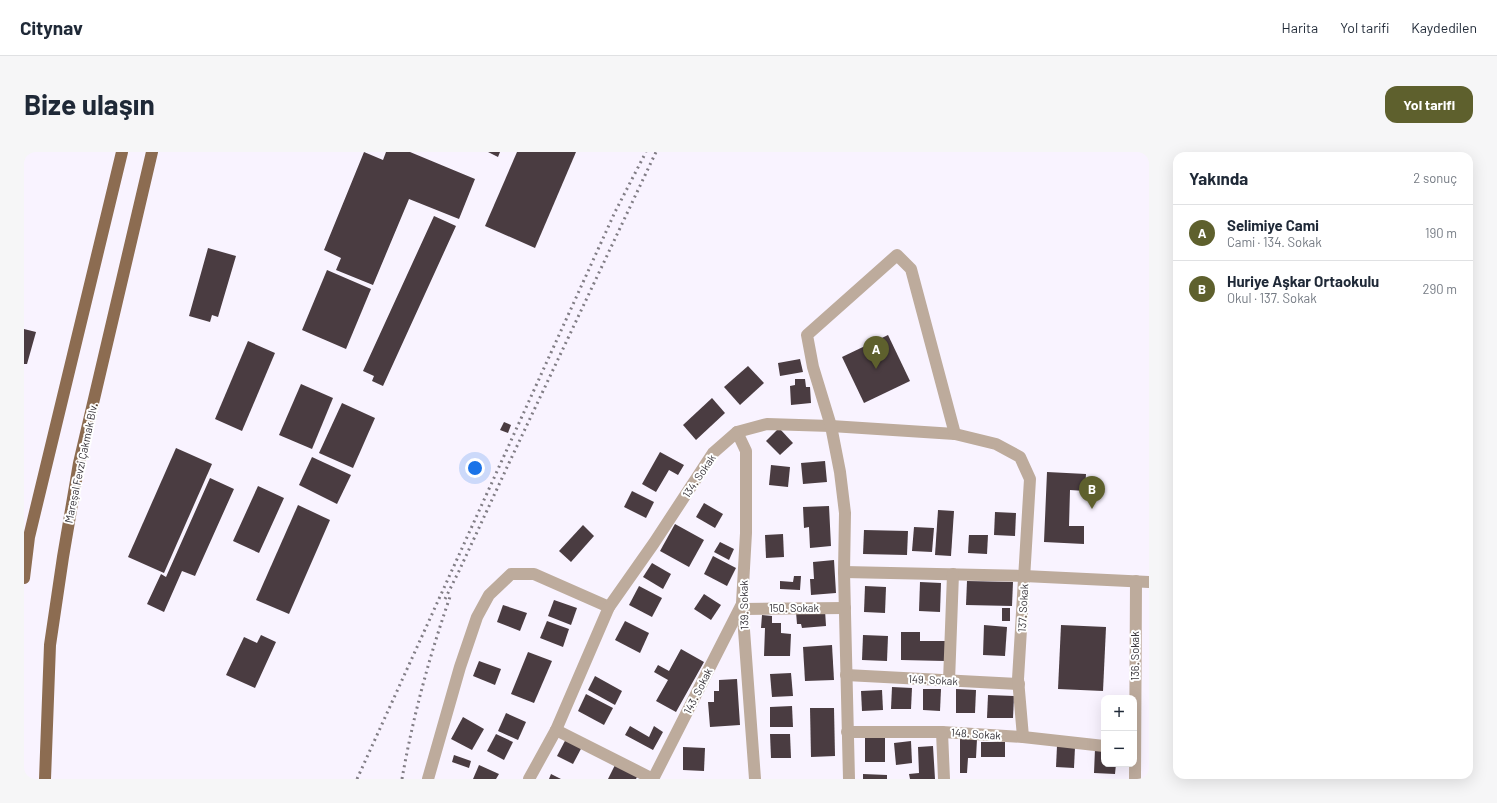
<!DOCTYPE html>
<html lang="tr">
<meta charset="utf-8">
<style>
:root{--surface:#fff;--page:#f6f6f7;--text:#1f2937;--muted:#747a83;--line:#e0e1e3;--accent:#5e602d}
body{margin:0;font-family:Barlow,sans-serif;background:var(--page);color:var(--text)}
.controls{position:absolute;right:12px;bottom:12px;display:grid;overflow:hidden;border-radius:8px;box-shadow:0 4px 16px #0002}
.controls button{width:36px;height:36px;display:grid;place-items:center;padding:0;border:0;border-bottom:1px solid var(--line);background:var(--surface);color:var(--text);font:20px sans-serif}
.you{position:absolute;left:451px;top:316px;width:14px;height:14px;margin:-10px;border:3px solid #fff;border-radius:50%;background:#1a73e8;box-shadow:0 0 0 6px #1a73e833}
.badge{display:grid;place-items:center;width:26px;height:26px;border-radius:50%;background:var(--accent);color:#fff;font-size:13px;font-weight:700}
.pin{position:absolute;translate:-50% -33px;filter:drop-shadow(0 1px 2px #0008)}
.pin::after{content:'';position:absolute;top:21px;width:14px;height:12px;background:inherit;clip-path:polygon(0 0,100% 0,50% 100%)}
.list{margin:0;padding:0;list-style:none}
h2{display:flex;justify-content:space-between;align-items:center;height:52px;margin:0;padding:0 16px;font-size:17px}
h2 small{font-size:13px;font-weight:400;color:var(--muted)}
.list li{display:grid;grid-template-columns:26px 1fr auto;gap:12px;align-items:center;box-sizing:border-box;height:56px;padding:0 16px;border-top:1px solid var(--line)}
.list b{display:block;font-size:15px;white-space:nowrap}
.list p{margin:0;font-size:13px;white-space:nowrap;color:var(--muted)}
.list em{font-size:13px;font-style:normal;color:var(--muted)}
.map{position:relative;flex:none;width:1125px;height:627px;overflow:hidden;border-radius:12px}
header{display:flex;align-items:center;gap:24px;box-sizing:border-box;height:56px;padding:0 20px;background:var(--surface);border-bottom:1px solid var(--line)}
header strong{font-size:19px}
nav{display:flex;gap:22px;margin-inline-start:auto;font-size:14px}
.intro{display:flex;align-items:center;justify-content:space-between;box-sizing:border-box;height:96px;padding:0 24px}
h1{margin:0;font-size:28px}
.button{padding:10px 18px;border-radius:12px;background:var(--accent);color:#fff;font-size:14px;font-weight:700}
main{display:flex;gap:24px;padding:0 24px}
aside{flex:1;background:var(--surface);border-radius:12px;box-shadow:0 4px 16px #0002}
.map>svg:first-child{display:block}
</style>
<header>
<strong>Citynav</strong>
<nav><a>Harita</a><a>Yol tarifi</a><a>Kaydedilen</a></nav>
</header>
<div class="intro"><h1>Bize ulaşın</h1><a class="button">Yol tarifi</a></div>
<main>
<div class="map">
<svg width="1125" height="627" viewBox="0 0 1125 627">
<rect width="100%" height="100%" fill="#f9f3ff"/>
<!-- building -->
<g fill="#4a3c41">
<path d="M340,0l19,8 3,-8h24l65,27 -16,40 -50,-20 -36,86 -37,-15 5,-12 -17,-8z"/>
<path d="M464,0h12l-2,5z"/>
<path d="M493,0h59l-41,96 -50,-22z"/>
<path d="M410,64l22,10 -73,160 -11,-5 2,-5 -11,-5z"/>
<path d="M184,96l28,8 -18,61 -6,-2 -2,7 -21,-6z"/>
<path d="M303,118l44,19 -25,60 -44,-19z"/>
<path d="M0,177l12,3 -9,32h-3z"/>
<path d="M864,183l22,46 -46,22 -22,-46z"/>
<path d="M224,189l27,12 -33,78 -27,-12z"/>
<path d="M776,207l3,13 -23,4 -2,-13z"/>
<path d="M724,214l16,17 -24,22 -16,-18z"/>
<path d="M771,227h10l1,8h4l1,16 -20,2 -1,-19 5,-1z"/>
<path d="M277,232l32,14 -21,51 -33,-14z"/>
<path d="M688,246l13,15 -29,27 -13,-15z"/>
<path d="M318,251l33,15 -22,50 -34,-15z"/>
<path d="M480,270l7,3 -3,8 -8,-3z"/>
<path d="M755,276l14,15 -13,12 -14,-14z"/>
<path d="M152,296l36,16 -48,109 -36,-16z"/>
<path d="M636,300l24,13 -6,10 -9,-5 -13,22 -14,-8z"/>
<path d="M288,305l39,18 -14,29 -38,-19z"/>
<path d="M801,309l2,21 -24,2 -2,-21z"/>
<path d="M747,313l19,2 -2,20 -19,-2z"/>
<path d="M1023,320l39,2 -1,17 -15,-1 -1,36h15v18l-40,-2z"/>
<path d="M186,326l24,11 -39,87 -13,-5 -18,41 -17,-8 14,-30 5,3z"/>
<path d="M234,334l26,12 -25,55 -26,-12z"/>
<path d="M608,339l22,11 -8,16 -22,-11z"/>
<path d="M680,351l19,11 -8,14 -19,-11z"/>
<path d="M274,353l32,15 -41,94 -33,-14z"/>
<path d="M805,354l2,40 -21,2 -1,-21 -5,1 -1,-21z"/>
<path d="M914,358l16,1 -3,45 -16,-1z"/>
<path d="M971,360l21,1 -1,23 -21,-1z"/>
<path d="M651,372l29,16 -15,27 -29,-16z"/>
<path d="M559,373l11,11 -23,26 -12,-11z"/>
<path d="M890,375l20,1 -2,24 -20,-1z"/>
<path d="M840,378l44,1 -1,24 -44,-1z"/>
<path d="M759,382l1,23 -18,1 -1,-23z"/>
<path d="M945,383h19l-1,19 -19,-1z"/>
<path d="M696,390l14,7 -5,11 -15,-8z"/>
<path d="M689,404l23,12 -9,18 -23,-12z"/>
<path d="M810,408l2,33 -25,2 -1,-16h4l-1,-17z"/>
<path d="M628,411l19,11 -8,15 -20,-12z"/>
<path d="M770,424h7l-1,14 -20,-1v-8l13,1z"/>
<path d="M943,429l46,1 -1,24 -46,-1z"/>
<path d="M896,430l21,1 -1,29 -21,-1z"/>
<path d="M615,434l23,12 -10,19 -23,-12z"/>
<path d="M841,434l21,1 -1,26 -21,-1z"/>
<path d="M680,442l17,11 -10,15 -17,-11z"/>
<path d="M530,448l23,8 -6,17 -23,-9z"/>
<path d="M479,453l24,8 -7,18 -23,-9z"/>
<rect x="978" y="456" width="8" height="13"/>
<path d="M801,458l1,16 -24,2 -1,-4h-4l-1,-12z"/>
<path d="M738,463l10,1v7h9v10l10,1 -1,22h-26l1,-28h-4z"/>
<path d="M523,469l22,8 -6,18 -23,-9z"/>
<path d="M601,469l24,12 -9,20 -25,-13z"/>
<path d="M960,473l23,2 -2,29 -22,-1z"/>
<path d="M1037,473l45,2 -3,64 -45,-2z"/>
<path d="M877,480h19v9h25v20l-44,-1z"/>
<path d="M237,483l15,7 -21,46 -29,-13 18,-38 13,6z"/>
<path d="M839,483l25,1 -1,25 -25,-1z"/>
<path d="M808,493l2,35 -29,1 -2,-34z"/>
<path d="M657,497l23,13 -28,50 -20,-11 12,-21 -14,-8 4,-7 11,6z"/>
<path d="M504,500l24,9 -18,42 -23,-9z"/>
<path d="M455,509l22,8 -6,16 -22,-9z"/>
<path d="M767,521l2,23 -21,1 -2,-23z"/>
<path d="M571,524l27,15 -7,14 -27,-15z"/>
<path d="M713,527l3,46 -30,2 -2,-25h6v-11h5v-11z"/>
<path d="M868,535l20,1 -1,21h-20z"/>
<path d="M899,537h18l-1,22 -17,-1z"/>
<path d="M932,537l20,1 -1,23h-19z"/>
<path d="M858,538l1,20 -21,1 -1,-20z"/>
<path d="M562,542l27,14 -9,17 -26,-14z"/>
<path d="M964,543l26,1 -1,22h-26z"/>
<path d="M768,554l1,21h-23v-20z"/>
<path d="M786,556h24l1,48 -24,1z"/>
<path d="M482,561l20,9 -8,18 -20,-9z"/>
<path d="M439,565l21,12 -12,21 -21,-11z"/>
<path d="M606,574l19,11 5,-11 9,6 -10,18 -28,-15z"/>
<path d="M472,582l17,8 -9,18 -17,-9z"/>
<path d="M746,582h20l1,24h-20z"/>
<rect x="841" y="584" width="20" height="26"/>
<path d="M543,585l16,8 -10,19 -16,-8z"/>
<path d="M936,587h17l-1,19h-8l-1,15h-7z"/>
<path d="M887,589l1,22 -16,2 -2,-22z"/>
<rect x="957" y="590" width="24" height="15"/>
<path d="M909,594l2,33h-25l-1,-5 10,-1 -1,-26z"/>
<path d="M1033,594l18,1 -1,21 -18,-1z"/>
<path d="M659,595l22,1 -1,23 -21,-1z"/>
<path d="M1071,597l9,1v14h12l-1,10 -21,-1z"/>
<path d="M430,603l17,6 -2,7 -17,-6z"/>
<path d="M455,613l20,9 -3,5h-23z"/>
<path d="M591,613l23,10 -2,4h-28z"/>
<path d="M527,622l10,5h-12z"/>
<path d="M839,622l24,1v4h-24z"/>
</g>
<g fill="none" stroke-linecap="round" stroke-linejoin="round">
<!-- minor -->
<g stroke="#bdab9c" stroke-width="12">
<path d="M713,280l9,19v82l-4,70 13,176"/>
<path d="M820,420l180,4 125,6"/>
<path d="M719,457l102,-1"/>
<path d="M822,523l173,9"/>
<path d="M925,529l4,-107"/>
<path d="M532,578l97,49"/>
<path d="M823,580h95l81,5 81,9"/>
<path d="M918,580l2,47"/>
<path d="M404,627l32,-112 17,-50 12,-22 22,-21h23l75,33"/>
<path d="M505,627l27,-49 53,-123 45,-64 59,-90 24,-21 30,-8 64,2 124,8 41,10 24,13 10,22 -12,200 5,58"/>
<path d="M629,627l89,-175"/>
<path d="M825,627l-5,-207 1,-59 -5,-41 -9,-46 -18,-59 -6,-32 90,-80 14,14 44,165"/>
<path d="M1111,627l1,-198"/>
</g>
<!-- major -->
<g stroke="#8c6c51" stroke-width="12">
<path d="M0,426l5,-41 93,-385"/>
<path d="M21,627l5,-134 13,-88 16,-94 73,-311"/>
</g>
<!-- rail -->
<g stroke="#817d85" stroke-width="3" stroke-dasharray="2 4" stroke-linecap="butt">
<path d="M421,447l14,-28 50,-108 147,-311"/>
<path d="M333,627l258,-567 31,-60"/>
<path d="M378,627c11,-63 28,-125 49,-185"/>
</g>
</g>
<g text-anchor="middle" stroke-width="4" stroke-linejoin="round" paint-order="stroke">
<!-- street labels -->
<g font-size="11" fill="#363339" stroke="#fff">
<text transform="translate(57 311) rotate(-78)" y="4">Mareşal Fevzi Çakmak Blv.</text>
<text transform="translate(675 324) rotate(-56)" y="4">134. Sokak</text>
<text transform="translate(720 453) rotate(-91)" y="4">139. Sokak</text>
<text x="770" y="460">150. Sokak</text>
<text transform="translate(999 456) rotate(-87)" y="4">137. Sokak</text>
<text transform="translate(1111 504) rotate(-90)" y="4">136. Sokak</text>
<text transform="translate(909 528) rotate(3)" y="4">149. Sokak</text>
<text transform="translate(674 539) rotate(-63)" y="4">143. Sokak</text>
<text transform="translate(952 582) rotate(4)" y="4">148. Sokak</text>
</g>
</g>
</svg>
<div class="controls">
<button>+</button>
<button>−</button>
</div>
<div class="you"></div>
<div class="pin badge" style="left:852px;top:217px">A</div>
<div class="pin badge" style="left:1068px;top:357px">B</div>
</div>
<aside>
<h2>Yakında<small>2 sonuç</small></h2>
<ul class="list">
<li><span class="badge">A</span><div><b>Selimiye Cami</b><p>Cami · 134. Sokak</p></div><em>190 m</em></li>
<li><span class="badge">B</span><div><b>Huriye Aşkar Ortaokulu</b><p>Okul · 137. Sokak</p></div><em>290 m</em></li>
</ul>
</aside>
</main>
